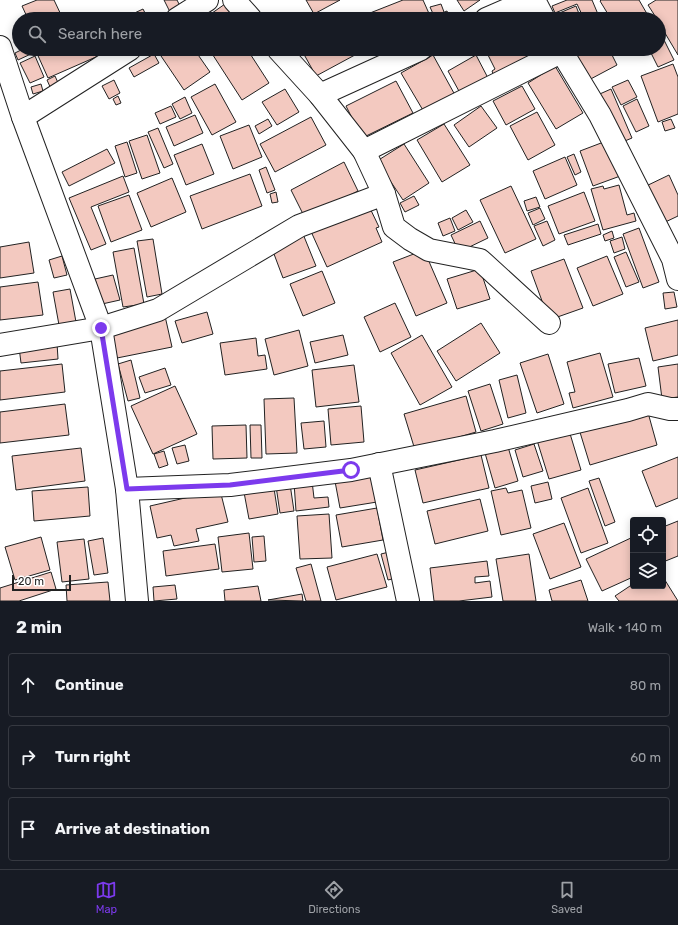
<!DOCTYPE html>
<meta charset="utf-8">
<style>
:root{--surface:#171b24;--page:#20242c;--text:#f1f3f6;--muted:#9ea1a6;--line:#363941;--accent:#7c3aed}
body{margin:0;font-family:Rubik,sans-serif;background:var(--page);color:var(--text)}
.controls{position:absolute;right:12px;bottom:12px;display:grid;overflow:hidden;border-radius:4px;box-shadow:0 2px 10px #0003}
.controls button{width:36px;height:36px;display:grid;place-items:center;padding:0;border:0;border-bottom:1px solid var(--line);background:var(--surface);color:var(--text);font:20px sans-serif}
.scale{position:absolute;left:12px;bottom:10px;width:59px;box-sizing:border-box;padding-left:4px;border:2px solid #222;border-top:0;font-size:11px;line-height:14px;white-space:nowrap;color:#222;-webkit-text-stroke:3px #fff;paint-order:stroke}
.stop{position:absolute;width:12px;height:12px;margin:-9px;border:3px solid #7c3aed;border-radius:50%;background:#fff}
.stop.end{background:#7c3aed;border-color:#fff;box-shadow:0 1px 4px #0008}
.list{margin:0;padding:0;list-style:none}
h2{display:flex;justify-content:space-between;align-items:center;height:52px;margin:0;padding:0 16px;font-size:17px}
h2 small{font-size:13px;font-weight:400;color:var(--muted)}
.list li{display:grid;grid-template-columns:26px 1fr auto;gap:12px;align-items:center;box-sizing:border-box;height:64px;margin:0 8px 8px;padding:0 8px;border:1px solid var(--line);border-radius:4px}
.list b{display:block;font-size:15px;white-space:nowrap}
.list em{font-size:13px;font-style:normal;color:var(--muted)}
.icon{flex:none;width:22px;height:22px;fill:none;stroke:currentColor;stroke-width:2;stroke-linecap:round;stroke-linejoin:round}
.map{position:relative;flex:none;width:678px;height:601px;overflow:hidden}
.search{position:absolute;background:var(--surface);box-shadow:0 2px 10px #0003;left:12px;right:12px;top:12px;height:44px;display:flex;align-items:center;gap:10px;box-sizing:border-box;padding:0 14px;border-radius:22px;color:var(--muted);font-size:15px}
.sheet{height:268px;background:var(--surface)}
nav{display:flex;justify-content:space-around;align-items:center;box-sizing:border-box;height:56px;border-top:1px solid var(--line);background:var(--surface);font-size:11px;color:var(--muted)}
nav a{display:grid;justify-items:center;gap:2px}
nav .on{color:var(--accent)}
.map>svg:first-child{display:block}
</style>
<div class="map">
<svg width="678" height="601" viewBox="0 0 678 601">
<rect width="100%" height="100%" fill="#fff"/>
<!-- building -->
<g fill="#f3c9c0" stroke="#222">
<path d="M37,0h17l9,19h-35l-6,-13z"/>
<path d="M164,0h13l3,6 -10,6z"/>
<path d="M306,0h34l-26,14z"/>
<path d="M403,0h20l8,18 16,-7 3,8h-77l-3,-6z"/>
<path d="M457,0h23l-16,11z"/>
<path d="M567,0h25l8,19h-16l-7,-15 -22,9 -3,-7z"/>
<path d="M601,0h38l11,19h-39l-11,-18z"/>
<path d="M656,0h22v55l-19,-32v-4h-2l-9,-14z"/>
<path d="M225,4l7,10 -7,5 -20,-1z"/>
<path d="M441,4l3,8 -10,4 -4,-9z"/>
<path d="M576,6l5,13h-30l-1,-2z"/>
<path d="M143,9l5,10h-23l-1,-1z"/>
<path d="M664,40l10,20 -16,7 -9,-18h10v-7z"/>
<path d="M23,49h7l3,4 -15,7 -3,-7z"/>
<path d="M35,49h68l2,4 -57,25z"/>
<path d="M172,49h22l16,23 -26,18 -23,-34z"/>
<path d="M209,49h38l22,34 -27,17z"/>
<path d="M301,49h65l-50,27z"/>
<path d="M485,49h67l-56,32 -4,-10 3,-2z"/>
<path d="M585,49h24l8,16 -32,17 -13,-26z"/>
<path d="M154,54l5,9 -25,14 -5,-9z"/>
<path d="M433,55l22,40 -31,17 -23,-39z"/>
<path d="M476,55l12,23 -28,15 -12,-22z"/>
<path d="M35,56l9,21 -14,6 -10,-20z"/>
<path d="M673,64l5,13v37l-20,8 -17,-46z"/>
<path d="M555,66l28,47 -27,16 -28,-46z"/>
<path d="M55,76l4,9 -8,4 -4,-9z"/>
<path d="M114,80l6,13 -11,6 -7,-13z"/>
<path d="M628,80l9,17 -16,8 -9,-18z"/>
<path d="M396,81l17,32 -51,25 -16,-32z"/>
<path d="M41,84l2,7 -10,3 -2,-7z"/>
<path d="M215,84l21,38 -24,13 -21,-38z"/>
<path d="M522,86l13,23 -29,16 -13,-24z"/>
<path d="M285,89l14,23 -22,13 -15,-23z"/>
<path d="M611,89l21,49 -12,5 -27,-46z"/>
<path d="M118,96l3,7 -5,2 -3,-6z"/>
<path d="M185,97l7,16 -12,6 -8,-15z"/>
<path d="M637,99l12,27 -13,6 -13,-26z"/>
<path d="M171,106l5,11 -16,7 -5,-11z"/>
<path d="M481,106l16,22 -28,19 -15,-22z"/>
<path d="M537,112l18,33 -27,15 -18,-34z"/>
<path d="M195,115l8,18 -29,13 -8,-19z"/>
<path d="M311,117l15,28 -51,27 -15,-28z"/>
<path d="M268,119l4,7 -13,8 -4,-8z"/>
<path d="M671,119l4,9 -10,3 -3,-9z"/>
<path d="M444,124l26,41 -28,17 -25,-42z"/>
<path d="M249,125l13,32 -29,12 -13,-33z"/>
<path d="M158,128l15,36 -9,4 -16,-36z"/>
<path d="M147,135l13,38 -18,6 -13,-38z"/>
<path d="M609,140l14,35 -30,11 -13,-35z"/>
<path d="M127,142l10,31 -12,4 -10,-31z"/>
<path d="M202,144l12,30 -28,11 -12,-30z"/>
<path d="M404,144l25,39 -26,17 -26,-39z"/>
<path d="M107,149l8,14 -46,23 -7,-14z"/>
<path d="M574,154l7,18 -6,3 -8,-18z"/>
<path d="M565,157l12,28 -32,14 -12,-28z"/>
<path d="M344,162l14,29 -53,27 -14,-28z"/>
<path d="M266,167l9,23 -8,3 -8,-23z"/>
<path d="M250,174l12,32 -60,23 -12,-33z"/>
<path d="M669,175l9,20v21l-19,9 -17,-37z"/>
<path d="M123,176l6,16 -38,15 15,37 -15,6 -22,-52z"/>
<path d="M172,178l14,34 -35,15 -14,-34z"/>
<path d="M619,185l8,30 7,-2 2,8 -33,9 -12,-41 12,-3 1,3z"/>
<path d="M511,186l25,53 -31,14 -25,-53z"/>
<path d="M276,192l2,10 -6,1 -2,-9z"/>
<path d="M584,192l11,29 -36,13 -11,-28z"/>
<path d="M129,195l13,35 -31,12 -13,-36z"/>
<path d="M414,196l5,9 -14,7 -5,-9z"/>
<path d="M536,197l4,10 -13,4 -3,-10z"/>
<path d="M367,202l12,25 -3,1 6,14 -55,25 -18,-40z"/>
<path d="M540,208l5,11 -12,6 -5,-12z"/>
<path d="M466,210l7,12 -15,8 -6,-12z"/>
<path d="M450,218l5,13 -12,5 -5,-13z"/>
<path d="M480,221l8,17 -29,14 -8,-17z"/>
<path d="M547,221l8,19 -12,6 -9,-20z"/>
<path d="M598,224l3,10 -33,11 -4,-10z"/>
<path d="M639,228l20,54 -16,6 -20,-54z"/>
<path d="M612,231l2,7 -9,3 -2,-6z"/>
<path d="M303,234l13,32 -33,12 -12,-32z"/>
<path d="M622,237l3,12 -11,4 -4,-12z"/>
<path d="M153,239l9,55 -15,3 -10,-56z"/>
<path d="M29,242l5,31 -34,5v-31z"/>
<path d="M134,248l10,56 -21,3 -10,-55z"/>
<path d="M424,250l23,53 -31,13 -23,-54z"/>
<path d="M626,252l13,30 -13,5 -12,-30z"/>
<path d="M62,256l5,19 -13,3 -5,-18z"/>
<path d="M607,256l16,38 -30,12 -16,-38z"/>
<path d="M564,259l19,49 -34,12 -18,-49z"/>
<path d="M480,269l10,30 -33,10 -10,-30z"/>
<path d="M322,271l13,32 -32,13 -13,-32z"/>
<path d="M113,275l7,25 -18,4 -7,-25z"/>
<path d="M38,282l5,33 -43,5v-33z"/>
<path d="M70,289l6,33 -17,3 -6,-33z"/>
<path d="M674,292l3,15 -12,2 -2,-16z"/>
<path d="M395,303l16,34 -31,15 -16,-35z"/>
<path d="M207,312l6,22 -31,9 -7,-22z"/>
<path d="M165,316l7,31 -55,11 -7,-30z"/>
<path d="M678,320v35l-25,6 -8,-33z"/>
<path d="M481,323l19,30 -44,28 -19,-30z"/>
<path d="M299,330l9,36 -34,9 -9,-36z"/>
<path d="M343,335l5,20 -33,8 -5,-21z"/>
<path d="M422,335l30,52 -32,18 -29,-52z"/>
<path d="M256,338l2,18 7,-1 2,14 -42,6 -5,-32z"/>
<path d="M57,343l1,16 -37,4 -2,-16z"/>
<path d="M600,353l13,44 -40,11 -4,-15 6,-1 -8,-30z"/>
<path d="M548,354l16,50 -27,9 -17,-50z"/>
<path d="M639,358l7,28 -31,7 -7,-29z"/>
<path d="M131,360l9,38 -12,3 -10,-37z"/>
<path d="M62,364l3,28 -65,8v-29z"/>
<path d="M678,364v33l-16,2 -4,-32z"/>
<path d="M354,365l5,37 -43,5 -4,-37z"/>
<path d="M165,368l6,17 -26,8 -6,-16z"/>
<path d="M517,375l9,38 -18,5 -9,-38z"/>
<path d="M490,384l13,40 -22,7 -13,-40z"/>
<path d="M175,386l22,48 -44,20 -22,-48z"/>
<path d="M466,396l10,36 -61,18 -11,-36z"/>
<path d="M294,398l3,55 -31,1 -2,-55z"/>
<path d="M65,404l4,31 -69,8v-31z"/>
<path d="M361,406l3,36 -33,3 -3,-36z"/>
<path d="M647,409l10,36 -67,20 -11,-36z"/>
<path d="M324,421l2,26 -22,2 -3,-26z"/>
<path d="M246,425l1,33 -34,1 -1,-33z"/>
<path d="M250,425h11l1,33h-11z"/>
<path d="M568,427l13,43 -32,9 -13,-42z"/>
<path d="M506,440l12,41 -23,7 -12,-42z"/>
<path d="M534,444l9,27 -20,6 -8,-27z"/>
<path d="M185,445l4,16 -12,3 -5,-16z"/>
<path d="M81,448l4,33 -69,9 -4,-34z"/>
<path d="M164,451l4,14 -9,3 -5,-14z"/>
<path d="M481,455l8,33 -66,15 -8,-33z"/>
<path d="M678,457v41l-22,9 -14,-36z"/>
<path d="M371,470l6,32 -37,6 -6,-32z"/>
<path d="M599,478l16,44 -10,4 -16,-45z"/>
<path d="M312,481l2,17 14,-1 1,10 -33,4 -2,-28z"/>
<path d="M273,482l5,32 -29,5 -6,-32z"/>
<path d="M548,482l4,17 -17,4 -4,-17z"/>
<path d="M290,484l4,27 -14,2 -4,-27z"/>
<path d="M88,487l2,29 -56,5 -2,-30z"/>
<path d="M506,488l2,5 14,-3 9,38 -30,7 -10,-44z"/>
<path d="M588,488l20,55 -27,10 -20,-55z"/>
<path d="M220,490l8,32 -32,7 3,12 -25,5 -3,-11 -14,3 -7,-32z"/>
<path d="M480,499l8,32 -53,13 -8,-33z"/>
<path d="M377,508l6,32 -41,7 -6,-32z"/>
<path d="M329,514l3,44 -32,1 -3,-43z"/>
<path d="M678,521v35l-15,6v-35z"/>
<path d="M564,523l17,44 -31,12 -17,-45z"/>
<path d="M249,533l4,36 -31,3 -4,-35z"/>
<path d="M264,536l2,25 -12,1 -2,-25z"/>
<path d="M41,537l9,33 -35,10 -10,-33z"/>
<path d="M633,537v40l-31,14 -16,-32z"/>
<path d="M103,538l5,35 -14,2 -6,-34z"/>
<path d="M84,539l5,40 -27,3 -5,-40z"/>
<path d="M215,544l4,25 -53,7 -3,-25z"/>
<path d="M389,552l7,26 -8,2 -7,-26z"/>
<path d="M377,554l10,33 -51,13 -9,-33z"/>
<path d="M529,554l7,47h-33l-7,-42z"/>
<path d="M487,561l2,15 -14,1v6l15,-2 2,16 -33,4h-25l-4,-33z"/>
<path d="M311,564l10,37h-15l-10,-33z"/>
<path d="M51,572l5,17 -37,12h-19v-13z"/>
<path d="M663,577l15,24h-59l-4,-5 18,-12v2h30z"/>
<path d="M581,580l7,21h-36l-3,-11z"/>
<path d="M108,582l2,19h-43l-1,-16z"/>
<path d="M175,585l2,14 -23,2 -1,-14z"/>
<path d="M258,586l3,15h-36l-1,-11z"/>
<path d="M302,594l1,7 -35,-1z"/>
</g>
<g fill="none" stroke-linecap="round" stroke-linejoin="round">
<defs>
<g id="minor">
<path d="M234,0l17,19"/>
<path d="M534,0l10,19"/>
<path d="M177,19l30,-19"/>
<path d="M486,19l44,-19"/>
<path d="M0,47l23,70 78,211 26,161 10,112"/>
<path d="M278,49l42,46 44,56 20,43 10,33 16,12 19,11 51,10 69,63"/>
<path d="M560,49l40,66 73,144 5,20"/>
<path d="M320,95l101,-46"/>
<path d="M23,117l107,-68"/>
<path d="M364,151l197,-99"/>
<path d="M0,345l101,-17 57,-18 141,-84 85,-32"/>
<path d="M379,464l29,137"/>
<path d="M127,489l103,-4 121,-15 144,-29 133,-31 20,-6 22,5h8"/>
</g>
</defs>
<!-- minor casing -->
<use href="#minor" stroke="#222" stroke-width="24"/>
<!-- minor -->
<use href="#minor" stroke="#fff" stroke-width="22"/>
</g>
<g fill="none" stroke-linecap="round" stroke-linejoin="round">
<!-- route -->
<path stroke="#7c3aed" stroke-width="5" d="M101,328l26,161 103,-4 121,-15"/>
</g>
</svg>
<div class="controls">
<button><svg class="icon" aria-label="locate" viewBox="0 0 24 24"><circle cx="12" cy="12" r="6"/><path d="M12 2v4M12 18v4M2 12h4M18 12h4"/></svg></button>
<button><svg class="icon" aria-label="layers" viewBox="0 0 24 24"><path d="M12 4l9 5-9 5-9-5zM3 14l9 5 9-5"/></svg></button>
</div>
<div class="scale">20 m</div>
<div class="stop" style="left:351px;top:470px"></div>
<div class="stop end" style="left:101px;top:328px"></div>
<div class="search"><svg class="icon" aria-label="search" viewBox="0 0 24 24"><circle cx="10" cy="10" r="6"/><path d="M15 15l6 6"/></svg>Search here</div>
</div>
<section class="sheet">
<h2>2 min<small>Walk · 140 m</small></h2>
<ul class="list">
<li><svg class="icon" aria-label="ahead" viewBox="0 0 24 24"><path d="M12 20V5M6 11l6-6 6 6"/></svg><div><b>Continue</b></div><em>80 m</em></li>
<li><svg class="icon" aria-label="right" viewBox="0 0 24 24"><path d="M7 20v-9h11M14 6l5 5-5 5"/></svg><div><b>Turn right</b></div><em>60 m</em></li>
<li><svg class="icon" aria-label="arrive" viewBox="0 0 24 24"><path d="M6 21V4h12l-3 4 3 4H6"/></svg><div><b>Arrive at destination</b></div></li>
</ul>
</section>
<nav>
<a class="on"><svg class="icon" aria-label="map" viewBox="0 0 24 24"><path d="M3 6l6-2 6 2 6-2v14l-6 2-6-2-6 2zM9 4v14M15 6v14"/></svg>Map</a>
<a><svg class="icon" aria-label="directions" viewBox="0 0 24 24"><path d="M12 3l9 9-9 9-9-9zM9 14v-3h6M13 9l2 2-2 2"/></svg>Directions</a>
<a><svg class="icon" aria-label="saved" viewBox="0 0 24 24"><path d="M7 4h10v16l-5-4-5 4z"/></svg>Saved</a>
</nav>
